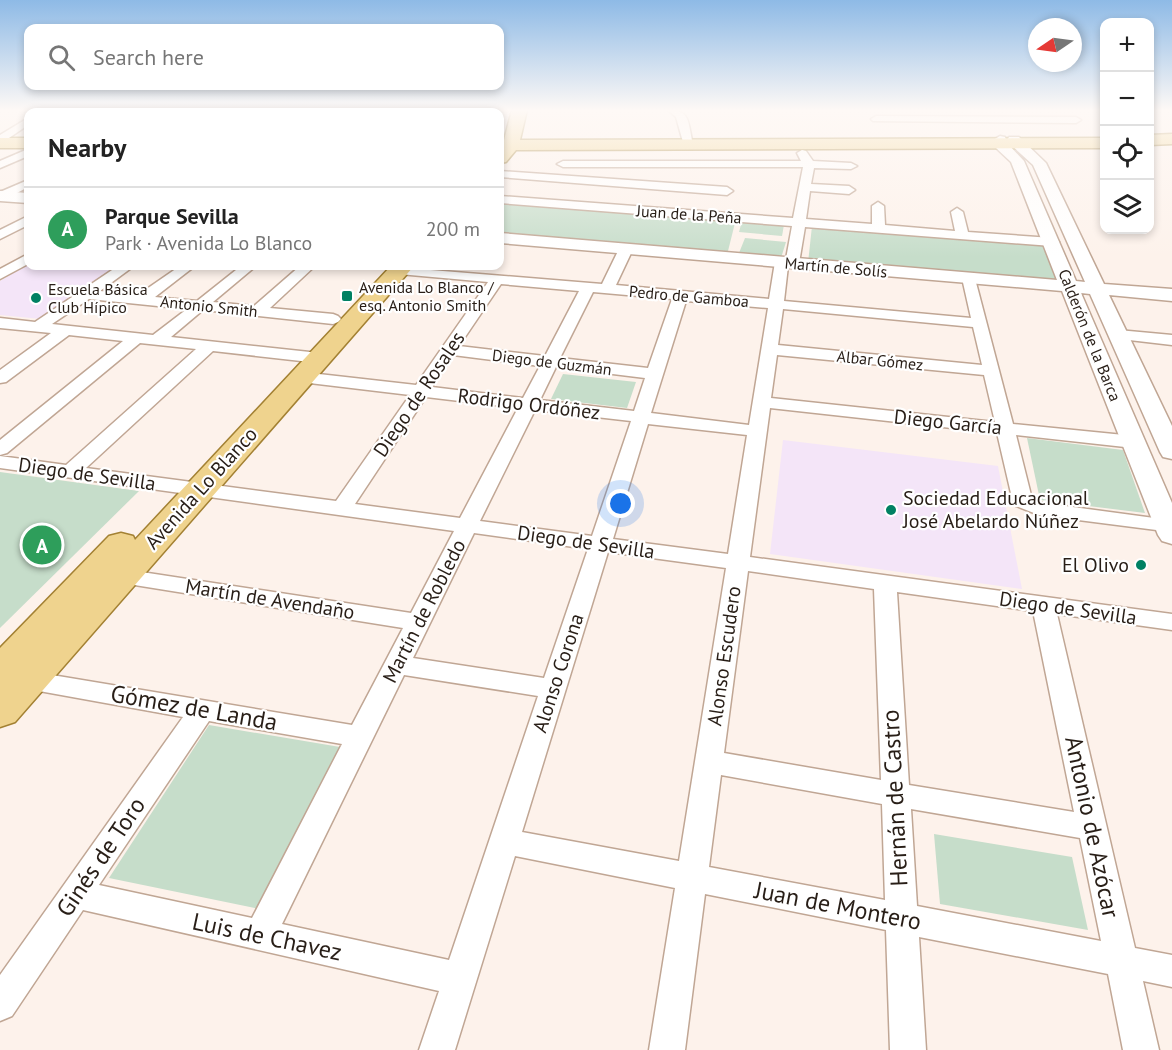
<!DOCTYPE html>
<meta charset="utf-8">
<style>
:root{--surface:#fff;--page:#f2f2f2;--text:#222;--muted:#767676;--line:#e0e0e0;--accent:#b45309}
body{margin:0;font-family:"PT Sans",sans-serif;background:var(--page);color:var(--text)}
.controls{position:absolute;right:18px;top:18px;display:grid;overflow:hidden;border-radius:12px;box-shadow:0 3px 9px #0003}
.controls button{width:54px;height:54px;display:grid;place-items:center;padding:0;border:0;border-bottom:2px solid var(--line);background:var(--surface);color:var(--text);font:30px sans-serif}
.compass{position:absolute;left:1028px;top:18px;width:54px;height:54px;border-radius:50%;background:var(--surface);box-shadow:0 3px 9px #0003;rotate:257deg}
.you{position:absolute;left:621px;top:504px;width:21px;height:21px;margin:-15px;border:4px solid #fff;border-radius:50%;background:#1a73e8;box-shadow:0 0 0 9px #1a73e833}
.badge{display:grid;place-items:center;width:39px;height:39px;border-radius:50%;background:var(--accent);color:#fff;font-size:20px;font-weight:700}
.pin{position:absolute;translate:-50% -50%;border:3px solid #fff;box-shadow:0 2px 6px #0006}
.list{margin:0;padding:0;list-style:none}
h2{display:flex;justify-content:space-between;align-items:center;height:78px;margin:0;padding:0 24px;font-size:26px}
h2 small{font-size:20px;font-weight:400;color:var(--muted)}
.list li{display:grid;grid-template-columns:39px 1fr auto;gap:18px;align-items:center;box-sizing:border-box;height:84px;padding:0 24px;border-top:2px solid var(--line)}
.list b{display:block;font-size:22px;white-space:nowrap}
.list p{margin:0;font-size:20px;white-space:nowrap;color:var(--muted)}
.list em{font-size:20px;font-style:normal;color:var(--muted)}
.icon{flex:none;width:33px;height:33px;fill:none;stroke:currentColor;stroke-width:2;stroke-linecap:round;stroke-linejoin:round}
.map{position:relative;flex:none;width:1172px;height:1050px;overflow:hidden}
.search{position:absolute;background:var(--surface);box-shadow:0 3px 9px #0003;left:24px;top:24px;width:480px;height:66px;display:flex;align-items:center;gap:15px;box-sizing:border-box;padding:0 21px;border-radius:12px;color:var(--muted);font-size:22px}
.panel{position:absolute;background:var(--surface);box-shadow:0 3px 9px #0003;left:24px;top:108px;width:480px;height:162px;border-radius:12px}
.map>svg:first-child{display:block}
</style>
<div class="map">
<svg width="1172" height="1050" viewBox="0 0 1172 1050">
<rect width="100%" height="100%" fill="#fdf2eb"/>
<!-- education -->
<g fill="#f4e5f8">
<path d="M28,264v2h92l-79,53 -41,-4v-34z"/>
<path d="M783,440l215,26 24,123 -252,-35z"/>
</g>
<!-- green -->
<g fill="#c6ddca">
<path d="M500,200l236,19 -9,36 -227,-20z"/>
<path d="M742,221l42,4 -2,11 -43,-4z"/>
<path d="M812,226l231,17 17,40 -252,-20z"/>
<path d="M745,238l41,4 -5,16 -42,-5z"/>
<path d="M563,374l73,8 -9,26 -76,-9z"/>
<path d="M1027,438l96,12 22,63 -105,-13z"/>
<path d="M0,472l139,19 -139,137z"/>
<path d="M209,725l137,23 -82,162 -155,-32z"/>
<path d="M934,834l138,23 16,73 -148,-26z"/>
</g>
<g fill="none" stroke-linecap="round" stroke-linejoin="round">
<defs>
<g id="minor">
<path d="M39,110h12l-2,2h-10z"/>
<path d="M162,110h12l-2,2h-10z"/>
<path d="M279,110h11l-2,2h-9z"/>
<path d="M336,110h10l-2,2h-8z"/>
<path d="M389,110h10l-2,2h-8z"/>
<path d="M440,110h10l-2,2h-8z"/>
<path d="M668,110c22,0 20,12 24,30l-1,2h-8l-7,-25z"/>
<path d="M876,116l200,1 5,3 -5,3 -203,-2 -2,-2z"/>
<path d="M28,118v7l-22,15 -6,1v-6z"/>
<path d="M28,149v7l-28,12v-7z"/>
<path d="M802,150l4,1 7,10 38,2 6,3 -6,3 -37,-1 -3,16 38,2 6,4 -6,4 -39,-3 -4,28 66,5v-18l6,-4 6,4 1,19 70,6 -4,-19 6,-4 6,4 5,20 84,6 7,4 -7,4 -247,-19 -6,36 -2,3h-9l-4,35 187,17 -9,-40 7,-4 5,1 39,149 121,12 7,2 2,4 -2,4 -7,2 -118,-13 16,64 11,4 126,17h3v12l-133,-17 -23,-9 -3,-4 -16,-69 -227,-25 -20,149 422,57v16l-115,-16 78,334 37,7v32l-29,-6 16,69h-36l-15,-76 -189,-37 7,113h-36l-4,-120 -181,-36 -20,156h-36l26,-162 -160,-32 -60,194h-36l20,-59 -356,-81 -71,106 -12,5v-46l183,-258 -155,-28 -9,-2 -4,-7 4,-7 9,-2 324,54 51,-97 -281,-45 -8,-2 -3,-5 3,-5 8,-2 289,44 43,-82 -454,-63v-12l66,9 130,-116 -56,-6 -133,110 -7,2v-15l123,-99 -54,-6 -63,47 -6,1v-13l51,-37 -51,-5v-10l35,4 83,-56h16l-34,25 38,4 42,-29h15l-40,31 42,4 44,-35h15l-43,36 41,4 46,-40h15l-45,42 63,6 5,2 3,3 -3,3 -5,2 -130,-14 -32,27 148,16 8,5 -2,3 -6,2 -106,-12 -127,117 250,33 74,-106 -109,-13 -6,-1 -2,-4 2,-4 6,-1 115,13 72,-103 -89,-8 -7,-4 2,-3 208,17 17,-35 7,-4 7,4 -17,36 153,14 6,-37 2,-3h9l6,-33 -292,-23v-7l293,22 10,-51h-240l-6,-3 6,-3h238l-4,-8zM501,284l78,7 -34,65 -86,-10zM593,292l79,7 -24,69 -88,-10zM89,299l98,10 -34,26 -101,-11zM686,301l82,7 -19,117 -98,-12zM783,309l190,18 9,38 -204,-20zM453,355l87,11 -17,32 -91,-11zM777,355l207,20 11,47 -224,-24zM556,367l89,11 -11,33 -94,-11zM426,397l92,11 -58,110 -105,-14zM535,410l96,11 -39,115 -112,-15zM648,424l99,11 -19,119 -115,-15zM474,533l114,16 -44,129 -131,-20zM608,552l118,16 -47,293 -157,-29zM748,571l126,18 7,191 -157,-27zM897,592l136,19 41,201 -165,-27zM404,675l134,21 -89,264 -167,-36zM209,721l133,23 -90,174 -153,-33zM721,775l161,29 3,96 -176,-33zM911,809l169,29 21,103 -184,-35z"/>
<path d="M500,171l227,16 6,4 -6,4 -227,-18z"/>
<path d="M28,180v7l-22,12h-6v-7z"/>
<path d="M28,216v9l-28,14v-9z"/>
<path d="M28,254v10l-28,15v-10z"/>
<path d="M1118,330l54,5v10l-60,-7 -2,-3z"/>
</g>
<g id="tertiary">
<path d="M1000,136l5,1 3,7 16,17 52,120 9,1 -52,-117 -24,-22 -2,-3 2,-3h10l27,26 58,121 68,5v12l-63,-6 63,131v33l-9,-2 -3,-5 -70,-158 -9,-1 91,210v41l-10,-3 -4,-6 -96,-244 -562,-48v-10l557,47 -46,-118 -15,-14 -3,-8z"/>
<path d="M0,191l28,2v10l-28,-2z"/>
</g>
<g id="primary">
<path d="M512,110h15l-7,30 584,-2v10l-588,2 -10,12 -6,1v-23h4z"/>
<path d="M1172,134v10l-22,1v-10z"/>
<rect x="0" y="138" width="28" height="10"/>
<path d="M391,266h23l-399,456 -15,5v-79l109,-112 12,-3 12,3 2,4z"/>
</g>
</defs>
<!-- minor casing -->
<use href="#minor" stroke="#c0a694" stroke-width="3"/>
<!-- tertiary casing -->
<use href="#tertiary" stroke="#c0a694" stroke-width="3"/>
<!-- primary casing -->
<use href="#primary" stroke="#a38133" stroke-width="3"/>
<!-- minor -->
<use href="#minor" fill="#fff" fill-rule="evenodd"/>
<!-- tertiary -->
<use href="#tertiary" fill="#fff" fill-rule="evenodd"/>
<!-- primary -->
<use href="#primary" fill="#efd38e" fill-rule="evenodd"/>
</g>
<!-- sky -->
<linearGradient id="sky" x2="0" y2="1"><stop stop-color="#8ebae6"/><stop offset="0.43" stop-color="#fef9f6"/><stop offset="1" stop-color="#fef9f6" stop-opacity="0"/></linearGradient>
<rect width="1172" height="257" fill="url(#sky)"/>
<!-- markers -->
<g fill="#008163" stroke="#fff" stroke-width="2">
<rect x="341" y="290" width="12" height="12" rx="3"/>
<circle cx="36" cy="298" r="6"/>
<circle cx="891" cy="510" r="6"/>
<circle cx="1141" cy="565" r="6"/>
</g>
<g text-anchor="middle" stroke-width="4.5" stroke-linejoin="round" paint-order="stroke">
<!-- far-street labels -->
<g font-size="16" fill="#281e17" stroke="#fff">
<text transform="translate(689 214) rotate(4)" y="6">Juan de la Peña</text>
<text transform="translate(836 267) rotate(5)" y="6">Martín de Solís</text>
<text transform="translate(689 296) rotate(5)" y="6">Pedro de Gamboa</text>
<text transform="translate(209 306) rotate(6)" y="6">Antonio Smith</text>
<text transform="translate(1090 335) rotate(68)" y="6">Calderón de la Barca</text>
<text transform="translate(880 360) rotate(6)" y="6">Albar Gómez</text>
<text transform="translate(552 362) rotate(7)" y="6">Diego de Guzmán</text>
</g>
<!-- far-poi labels -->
<g font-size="16" fill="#281e17" stroke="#fff" text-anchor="start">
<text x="359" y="293">Avenida Lo Blanco /<tspan x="359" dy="18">esq. Antonio Smith</tspan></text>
<text x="48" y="295">Escuela Básica<tspan x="48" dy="18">Club Hípico</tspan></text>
</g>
<!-- street labels -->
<g font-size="20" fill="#281e17" stroke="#fff">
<text transform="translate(419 394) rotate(-56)" y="7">Diego de Rosales</text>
<text transform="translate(529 404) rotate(7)" y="7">Rodrigo Ordóñez</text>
<text transform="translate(948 422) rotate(6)" y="7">Diego García</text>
<text transform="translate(87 474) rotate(8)" y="7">Diego de Sevilla</text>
<text transform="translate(201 488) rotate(-48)" y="7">Avenida Lo Blanco</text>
<text transform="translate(586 542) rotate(8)" y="7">Diego de Sevilla</text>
<text transform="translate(270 599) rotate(9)" y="7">Martín de Avendaño</text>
<text transform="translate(1068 608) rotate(8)" y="7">Diego de Sevilla</text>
<text transform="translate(424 611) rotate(-63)" y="7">Martín de Robledo</text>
<text transform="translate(724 656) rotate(-82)" y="7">Alonso Escudero</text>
<text transform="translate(558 673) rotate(-72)" y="7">Alonso Corona</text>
</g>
<!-- poi labels -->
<g font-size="20" fill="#281e17" stroke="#fff" text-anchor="start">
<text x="903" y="505">Sociedad Educacional<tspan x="903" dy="23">José Abelardo Núñez</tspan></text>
<text x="1129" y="572" text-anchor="end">El Olivo</text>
</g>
<!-- near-street labels -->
<g font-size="24" fill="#281e17" stroke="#fff">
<text transform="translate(194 708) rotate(10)" y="8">Gómez de Landa</text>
<text transform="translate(895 798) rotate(-93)" y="8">Hernán de Castro</text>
<text transform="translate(1092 827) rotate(78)" y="8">Antonio de Azócar</text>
<text transform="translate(101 857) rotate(-56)" y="8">Ginés de Toro</text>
<text transform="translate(838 906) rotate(11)" y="8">Juan de Montero</text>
<text transform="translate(267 937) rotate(12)" y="8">Luis de Chavez</text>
</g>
</g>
</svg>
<div class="controls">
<button>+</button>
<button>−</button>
<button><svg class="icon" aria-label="locate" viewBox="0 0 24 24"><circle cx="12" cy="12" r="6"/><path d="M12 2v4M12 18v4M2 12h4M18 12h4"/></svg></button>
<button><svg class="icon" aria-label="layers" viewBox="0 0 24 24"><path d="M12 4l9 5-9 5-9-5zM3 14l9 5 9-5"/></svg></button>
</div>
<svg class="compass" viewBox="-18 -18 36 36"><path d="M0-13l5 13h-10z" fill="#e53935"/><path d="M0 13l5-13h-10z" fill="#767676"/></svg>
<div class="you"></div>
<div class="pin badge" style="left:42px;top:545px;background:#2e9e5b">A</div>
<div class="search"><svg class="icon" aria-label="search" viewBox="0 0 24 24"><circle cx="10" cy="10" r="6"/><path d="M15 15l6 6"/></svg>Search here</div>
<section class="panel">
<h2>Nearby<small></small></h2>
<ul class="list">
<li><span class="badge" style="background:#2e9e5b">A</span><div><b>Parque Sevilla</b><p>Park · Avenida Lo Blanco</p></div><em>200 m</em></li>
</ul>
</section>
</div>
